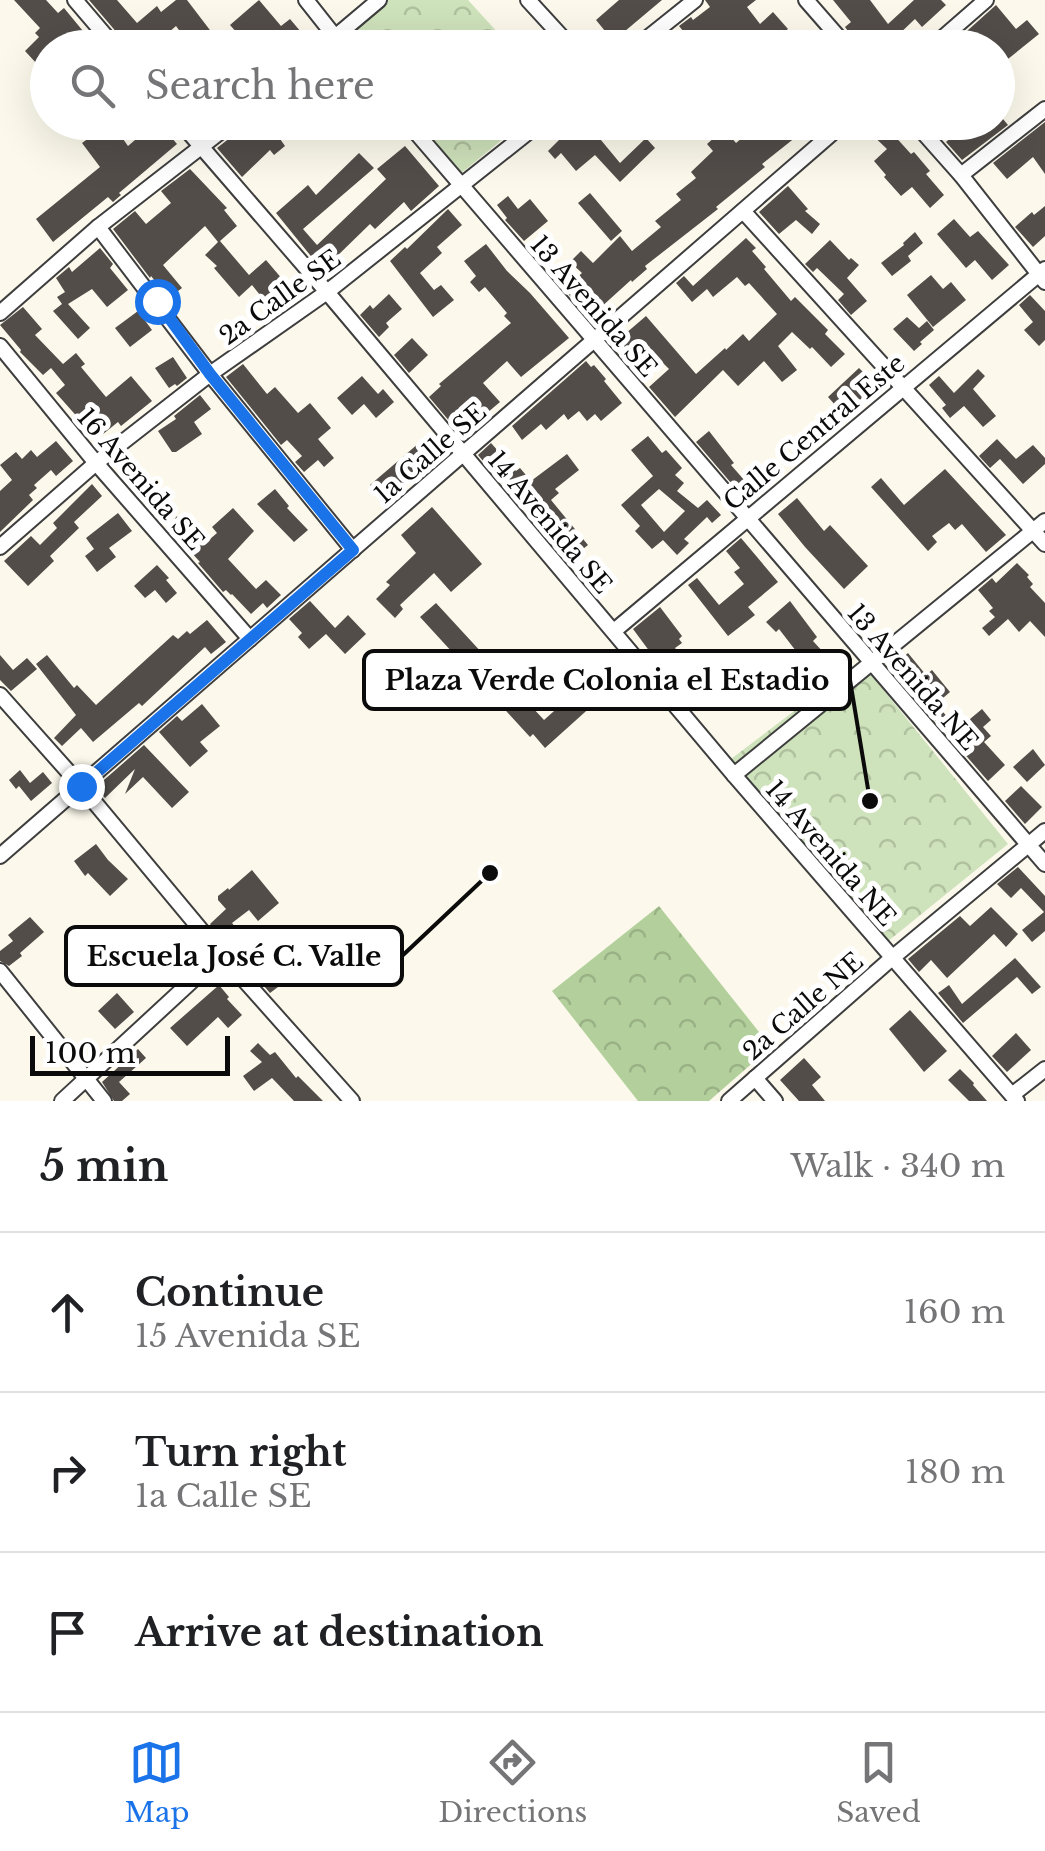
<!DOCTYPE html>
<meta charset="utf-8">
<style>
:root{--surface:#fff;--page:#f2f2f2;--text:#202124;--muted:#757577;--line:#e0e0e0;--accent:#1a73e8}
body{margin:0;font-family:"Libre Baskerville",serif;background:var(--page);color:var(--text)}
.scale{position:absolute;left:30px;bottom:25px;width:200px;box-sizing:border-box;padding-left:10px;border:5px solid #0b0b0b;border-top:0;font-size:28px;line-height:35px;white-space:nowrap;color:#0b0b0b;-webkit-text-stroke:8px #fff;paint-order:stroke}
.stop{position:absolute;width:30px;height:30px;margin:-22px;border:8px solid #1a73e8;border-radius:50%;background:#fff}
.stop.end{background:#1a73e8;border-color:#fff;box-shadow:0 2px 10px #0008}
.list{margin:0;padding:0;list-style:none}
h2{display:flex;justify-content:space-between;align-items:center;height:130px;margin:0;padding:0 40px;font-size:42px}
h2 small{font-size:32px;font-weight:400;color:var(--muted)}
.list li{display:grid;grid-template-columns:65px 1fr auto;gap:30px;align-items:center;box-sizing:border-box;height:160px;padding:0 40px;border-top:2px solid var(--line)}
.list b{display:block;font-size:38px;white-space:nowrap}
.list p{margin:0;font-size:32px;white-space:nowrap;color:var(--muted)}
.list em{font-size:32px;font-style:normal;color:var(--muted)}
.icon{flex:none;width:55px;height:55px;fill:none;stroke:currentColor;stroke-width:2;stroke-linecap:round;stroke-linejoin:round}
.map{position:relative;flex:none;width:1045px;height:1101px;overflow:hidden}
.search{position:absolute;background:var(--surface);box-shadow:0 10px 40px #0002;left:30px;right:30px;top:30px;height:110px;display:flex;align-items:center;gap:25px;box-sizing:border-box;padding:0 35px;border-radius:55px;color:var(--muted);font-size:38px}
.sheet{height:610px;background:var(--surface)}
nav{display:flex;justify-content:space-around;align-items:center;box-sizing:border-box;height:140px;border-top:2px solid var(--line);background:var(--surface);font-size:28px;color:var(--muted)}
nav a{display:grid;justify-items:center;gap:5px}
nav .on{color:var(--accent)}
.map>svg:first-child{display:block}
</style>
<div class="map">
<svg width="1045" height="1101" viewBox="0 0 1045 1101">
<defs>
<pattern id="forest-crowns" width="20" height="18" patternUnits="userSpaceOnUse" patternTransform="scale(2.5)"><rect width="20" height="18" fill="#b3d09c"/><path d="M2 6a3 3 0 1 1 6 0M12 15a3 3 0 1 1 6 0" fill="none" stroke="#99b185"/></pattern>
<pattern id="park-crowns" width="20" height="18" patternUnits="userSpaceOnUse" patternTransform="scale(2.5)"><rect width="20" height="18" fill="#cee2bb"/><path d="M2 6a3 3 0 1 1 6 0M12 15a3 3 0 1 1 6 0" fill="none" stroke="#b0c19f"/></pattern>
</defs>
<rect width="100%" height="100%" fill="#fcf9ec"/>
<!-- forest -->
<path fill="url(#forest-crowns)" d="M659,906l112,141 -62,54h-71l-86,-110z"/>
<!-- park -->
<g fill="url(#park-crowns)">
<path d="M385,0h83l43,47 -169,1 -7,-9z"/>
<path d="M405,123h117l-69,57z"/>
<path d="M860,661l148,183 -121,98 -156,-183z"/>
</g>
<!-- building -->
<g fill="#524d49" fill-rule="evenodd">
<path d="M14,0h32l12,13 6,-5 33,40h-49v5l-11,11 -12,-13 14,-14 -4,-4 5,-5z"/>
<path d="M89,0h28l20,23 20,-17 4,6 15,-12h11l29,38 -13,10h-11l-16,-22 -25,22h-25l-2,-7z"/>
<path d="M259,0l22,26 9,-7 11,13 -18,16h-12l-13,-17 -13,11 -15,-17z"/>
<path d="M619,0h43l-50,42 4,6h-34l23,-17 -9,-11z"/>
<path d="M705,0h51l-9,7 13,17 13,-12 15,17 -22,19h-27l-11,-13 -15,13h-16l-18,-22 12,-9 2,3 17,-13z"/>
<path d="M833,0h37l18,24 26,-24h27l5,5 -24,22 -7,-8 -18,17 8,12h-45l-15,-21 6,-5z"/>
<path d="M996,5l20,24 11,-9 12,14 -41,33v-19h-50z"/>
<path d="M998,113l10,12 -46,35 -16,-18 13,-12 6,7 15,-15h18z"/>
<path d="M111,122l17,24 28,-24h2l19,22 -58,49 2,2 -8,7 -5,-5 -55,45 -17,-23 64,-52 -18,-24z"/>
<path d="M245,122h50l-17,14 7,10 -11,9 -4,-5 -28,27 -25,-29 23,-18z"/>
<path d="M577,122h21l-7,6 29,35 26,-25 9,10 -35,34 -25,-27 -19,16 -15,-18 -6,6 -7,-8z"/>
<path d="M761,122h45l-8,8 3,3 -39,31 3,3 -49,40 2,2 -73,57 2,3 -15,13 -1,-2 -42,38 -25,-29 18,-16 -12,-11 11,-11 12,12 27,-27 12,15 29,-24 -6,-6 26,-21 -5,-6 20,-16 -5,-6 22,-21 -6,-7 17,-15 12,14z"/>
<path d="M870,122h12l29,32 3,-2 16,19 -4,3 18,21 -14,13 -18,-21 -11,9 -17,-19 2,-2 -12,-14 13,-12 -22,-21z"/>
<path d="M1045,122v52l-12,-17 -26,22 -14,-16z"/>
<path d="M405,146l34,40 -28,25 -7,-9 -29,27 -5,-5 -38,37 5,6 -10,9 -51,-63 32,-28 8,10 43,-42 15,15 -71,61 14,16 69,-66 -9,-10z"/>
<path d="M190,169l37,39 -3,2 13,16 -17,15 29,34 17,-15 23,27 -21,18 -16,-20 -13,12 -25,-29 3,-2 -12,-11 13,-13 -13,-16 -42,39 19,23 -13,10 -18,-22 -1,2 -37,-49 22,-18 11,13 25,-21 -10,-12z"/>
<path d="M788,186l20,23 -3,2 15,13 -8,10 -16,-14 -17,14 -20,-22z"/>
<path d="M590,193l32,38 -11,10 -33,-38z"/>
<path d="M508,196l10,13 12,-10 18,22 -24,20 -19,-21 2,-2 -10,-13z"/>
<path d="M1045,206v30l-12,11 -18,-20 17,-15 2,3z"/>
<path d="M448,209l14,16 -25,22 5,6 -22,20 14,17 7,-5 13,15 -21,17 -43,-56 15,-14 2,2z"/>
<path d="M954,219l16,18 8,-6 31,34 -17,15 -17,-20 -9,8 -29,-34z"/>
<path d="M915,232l8,11 -15,13 3,5 -19,15 -11,-13 23,-18 -1,-2z"/>
<path d="M746,238l10,10 -4,3 14,16 -2,2 27,32 4,-4 33,33 -3,4 20,20 -14,13 -19,-20 -2,2 -18,-17 -14,14 19,24 -15,12 -18,-21 -26,25 -15,-16 -48,47 -26,-30 20,-18 -25,-25 -13,12 -13,-16 28,-24 50,58 29,-26 1,2 17,-16 6,7 28,-27 -28,-31 -4,3 -8,-9 -24,20 -6,-8 -15,13 -16,-19 8,-7 9,10z"/>
<path d="M830,240l19,20 2,-2 8,7 -12,13 20,23 -16,14 -13,-15 6,-6 -27,-26 -4,4 -8,-8z"/>
<path d="M486,244l21,27 23,22 39,45 -48,39 -14,-16 -24,22 17,19 -26,22 -5,-6 -13,11 -27,-32 12,-11 -2,-2 72,-61 -7,-7 3,-3 -22,-26 -6,5 -9,-10 6,-6 -12,-15z"/>
<path d="M100,248l13,16 -3,4 18,22 -21,17 -15,-18 -24,15 22,24 -12,11 -25,-28 9,-7 -5,-7 8,-5 -9,-14 13,-11 3,5z"/>
<path d="M931,275l12,14 8,-7 15,18 -33,27 -26,-32z"/>
<path d="M389,294l13,15 -16,14 3,4 -10,10 -19,-22 10,-10 3,4z"/>
<path d="M1030,295l15,16v29l-6,6 -15,-16 9,-8 -14,-17z"/>
<path d="M23,307l19,22 -7,6 28,29 13,-11 9,11 -4,3 25,30 25,-21 21,25 -31,25 -3,-4 -21,17 -41,-46 9,-8 -14,-17 -8,7 -23,-23 1,-2 -21,-25z"/>
<path d="M138,311l14,19 -22,17 -15,-19z"/>
<path d="M907,317l12,11 8,-7 7,9 -14,12 2,2 -8,7 -21,-22z"/>
<path d="M412,338l16,17 -19,18 -15,-18z"/>
<path d="M173,357l14,21 -10,8 -2,-2 -6,4 -14,-20z"/>
<path d="M586,361l5,6 3,-2 12,14 -2,2 18,22 -21,18 -6,-7 -8,7 -8,-10 -11,9 -4,-6 -18,16 -5,-6 -19,16 -10,-14z"/>
<path d="M243,364l24,30 8,-7 23,26 12,-10 21,25 -13,11 16,19 -10,9 -6,-7 -14,12 -9,-10 7,-6 -15,-16 -6,5 -55,-68z"/>
<path d="M859,368l17,17 -16,15 -7,-7 -16,14 -9,-10z"/>
<path d="M978,369l7,7 -12,13 23,27 -13,11 -19,-21 -14,12 -8,-10 4,-3 -17,-20 10,-9 15,17z"/>
<path d="M362,376l16,18 5,-5 11,13 -18,16 -12,-14 -12,11 -15,-17z"/>
<path d="M200,395l11,14 -17,13 8,12 -26,18h-4l-14,-21 18,-12 -2,-3z"/>
<path d="M709,431l25,32 -3,2 21,24 -9,8 -47,-55z"/>
<path d="M648,436l14,17 4,-3 16,18 -7,7 9,8 -7,8 21,17 9,-8 14,15 -9,8 -5,-6 -23,22 5,4 -12,12 -14,-15 -11,9 -17,-18 5,-5 -19,-21 32,-29 -22,-26zM659,489l26,22 -21,21 -23,-27z"/>
<path d="M997,439l19,20 17,-14 12,13v6l-22,20 -23,-25 -10,9 -11,-12z"/>
<path d="M56,441l17,20 -17,15 -5,-6 -17,15 3,3 -8,7 4,5 -33,32v-41l12,-11 -12,-15 16,-13 6,7 9,-9 6,7z"/>
<path d="M419,443l13,15 -48,43 -14,-16z"/>
<path d="M491,443l25,28 4,-3 11,13 36,-27 12,16 -24,19 4,4 -8,7 37,45 -20,16 -27,-32 4,-3 -28,-35 -5,4 -34,-40z"/>
<path d="M945,469l61,66 -20,17 -24,-28 -7,6 -6,-7 -17,13 5,6 -9,9 -57,-64 10,-9 23,27z"/>
<path d="M92,484l10,12 -28,26 5,6 -29,28 4,5 -26,25 -24,-25 27,-25 9,9 17,-17 -4,-5z"/>
<path d="M275,489l14,17 -2,2 21,22 -14,12 -37,-38z"/>
<path d="M797,498l27,33 6,-6 38,41 -24,23 -39,-42 -27,-33z"/>
<path d="M432,507l50,57 -31,28 -17,-19 -34,32 3,4 -8,9 -19,-19 14,-14 -4,-3 30,-29 -15,-18z"/>
<path d="M233,508l21,23 -26,28 28,30 10,-9 15,15 -14,13 -4,-5 -12,11 -19,-20 -1,1 -5,-5 -3,2 -25,-29 2,-1 -32,-35 9,-11 26,29 14,-12 -5,-6z"/>
<path d="M118,513l14,18 -23,17 7,9 -19,15 -12,-16 9,-7 -8,-11z"/>
<path d="M741,538l37,44 -30,25 7,8 -27,21 -40,-51 9,-7 22,27 25,-21 -10,-12 6,-4 -14,-17z"/>
<path d="M1017,563l12,12 -2,2 6,7 -3,3 15,16v34l-15,-16 -11,11 -11,-13 -19,17 -7,-8 13,-11 -6,-6 4,-3 -15,-18 14,-12 4,5z"/>
<path d="M157,565l12,13 -3,2 11,13 -11,10 -11,-13 -10,8 -11,-12z"/>
<path d="M310,601l25,27 13,-13 18,19 -21,20 -19,-20 -17,15 -11,-12 4,-4 -13,-14z"/>
<path d="M790,601l27,36 -4,4 22,24 -10,10 -3,-4 -6,6 -37,-48 -3,3 -10,-10z"/>
<path d="M436,603l108,117 66,-59 14,16 -79,71 -12,-14 -3,3 -110,-120z"/>
<path d="M660,607l22,29 -3,3 3,4 -7,5 5,6 -20,17 -14,-16 4,-3 -17,-23z"/>
<path d="M207,620l19,22 -15,12 -6,-7 -63,59 -3,-3 -46,39 -12,-14 -19,18 -8,-8 22,-23 -40,-51 11,-9 27,33 3,-3 19,20 77,-70 5,4 9,-8 3,3z"/>
<path d="M908,653l18,22 6,-5 18,22 -14,12 22,25 24,-20 9,11 -8,7 8,9 -7,6 21,23 -17,16 -79,-91 5,-4 -19,-22z"/>
<path d="M0,655l13,15 14,-12 10,11 -26,22 -11,-11z"/>
<path d="M202,704l18,22 -20,16 8,9 -18,16 -31,-35 18,-16 5,5z"/>
<path d="M144,745l45,47 -17,16 -29,-31 -18,17 10,-25 -30,29 -9,-11z"/>
<path d="M1033,749l12,16 -18,17 -14,-15z"/>
<path d="M20,770l10,13 13,-11 9,11 -21,18 -12,-15 -3,3 -7,-9z"/>
<path d="M1021,786l21,21 -17,17 -20,-23z"/>
<path d="M96,844l12,16 20,19 -18,17 -22,-23 -3,3 -11,-15z"/>
<path d="M1018,867l27,29v35l-13,11 -10,-12 22,-18 -23,-24 -10,10 -14,-14z"/>
<path d="M252,870l27,33 -21,18 -9,-11 -17,13 19,23 -5,4 32,37 -8,6 -60,-69 16,-15 -8,-9v-4l10,-8 1,2z"/>
<path d="M991,907l27,27 -12,13 -12,-13 -47,44 -16,-18 -12,12 -11,-13 52,-43 10,10z"/>
<path d="M30,917l14,15 -24,21 2,3 -13,10 -9,-5v-10l13,-10 -5,-6z"/>
<path d="M1015,958l26,29 -9,7 -15,-17 -54,46 -25,-30 11,-8 13,19z"/>
<path d="M219,985l10,12 -2,2 15,16 -14,13 -10,-11 -31,29 -17,-18z"/>
<path d="M117,993l17,19 -19,17 -17,-18z"/>
<path d="M910,1010l37,41 -23,21 -35,-43z"/>
<path d="M1016,1033l15,17 -24,22 -15,-16z"/>
<path d="M258,1043l12,12 5,-3 21,26 2,-2 25,25h-29l-22,-23 -18,13 -11,-15 19,-14 -12,-11z"/>
<path d="M138,1049l8,9 -27,24 11,12 -8,7h-8l-12,-19z"/>
<path d="M804,1058l17,19 -9,8 13,16h-26l-19,-21z"/>
<path d="M960,1069l14,14 -1,2 14,16h-18l-21,-21z"/>
</g>
<g fill="none" stroke-linecap="round" stroke-linejoin="round">
<defs>
<g id="minor">
<path d="M75,0l41,48"/>
<path d="M306,0l38,48"/>
<path d="M528,0l44,48"/>
<path d="M806,0l42,48"/>
<path d="M322,48l57,-48"/>
<path d="M635,48l60,-48"/>
<path d="M931,48l55,-48"/>
<path d="M180,122l147,170 407,483 283,326"/>
<path d="M407,122l638,742"/>
<path d="M914,122l47,53 84,107"/>
<path d="M961,175l84,-66"/>
<path d="M743,211l302,333"/>
<path d="M98,227l112,147 143,176"/>
<path d="M0,313l98,-86 135,-105"/>
<path d="M0,346l96,117 154,176"/>
<path d="M0,547l96,-84 114,-89 117,-82 214,-170"/>
<path d="M614,631l431,-362"/>
<path d="M0,695l81,91 140,168 131,147"/>
<path d="M734,775l311,-254"/>
<path d="M0,856l845,-734"/>
<path d="M0,971l104,130"/>
<path d="M755,1078l20,23"/>
<path d="M1012,1095l33,-26"/>
<path d="M62,1101l159,-147"/>
<path d="M729,1101l163,-143 153,-127"/>
</g>
</defs>
<!-- minor casing -->
<use href="#minor" stroke="#3e3e3e" stroke-width="18"/>
<!-- minor -->
<use href="#minor" stroke="#fff" stroke-width="14"/>
</g>
<g fill="none" stroke-linecap="round" stroke-linejoin="round">
<!-- route -->
<path stroke="#1a73e8" stroke-width="12" d="M81,786l272,-236 -143,-176 -53,-73"/>
</g>
<g text-anchor="middle" stroke-width="10" stroke-linejoin="round" paint-order="stroke">
<!-- street labels -->
<g font-size="25" fill="#0b0b0b" stroke="#fff">
<text transform="translate(280 297) rotate(-36)" y="9">2a Calle SE</text>
<text transform="translate(594 306) rotate(49)" y="9">13 Avenida SE</text>
<text transform="translate(814 432) rotate(-40)" y="9">Calle Central Este</text>
<text transform="translate(430 453) rotate(-41)" y="9">1a Calle SE</text>
<text transform="translate(141 479) rotate(49)" y="9">16 Avenida SE</text>
<text transform="translate(550 522) rotate(50)" y="9">14 Avenida SE</text>
<text transform="translate(913 677) rotate(49)" y="9">13 Avenida NE</text>
<text transform="translate(831 853) rotate(49)" y="9">14 Avenida NE</text>
<text transform="translate(803 1006) rotate(-41)" y="9">2a Calle NE</text>
</g>
</g>
<!-- callouts -->
<path fill="none" stroke="#0b0b0b" stroke-width="4" d="M870 801L850 680M490 873L402 956"/>
<g fill="#0b0b0b" stroke="#fff" stroke-width="4">
<circle cx="870" cy="801" r="10"/>
<circle cx="490" cy="873" r="10"/>
</g>
<g fill="#fff" stroke="#0b0b0b" stroke-width="4">
<rect x="364" y="651" width="486" height="58" rx="10"/>
<rect x="66" y="927" width="336" height="58" rx="10"/>
</g>
<g font-size="28" text-anchor="middle" font-weight="bold" fill="#0b0b0b">
<text x="607" y="690">Plaza Verde Colonia el Estadio</text>
<text x="234" y="966">Escuela José C. Valle</text>
</g>
</svg>
<div class="scale">100 m</div>
<div class="stop" style="left:157px;top:301px"></div>
<div class="stop end" style="left:81px;top:786px"></div>
<div class="search"><svg class="icon" aria-label="search" viewBox="0 0 24 24"><circle cx="10" cy="10" r="6"/><path d="M15 15l6 6"/></svg>Search here</div>
</div>
<section class="sheet">
<h2>5 min<small>Walk · 340 m</small></h2>
<ul class="list">
<li><svg class="icon" aria-label="ahead" viewBox="0 0 24 24"><path d="M12 20V5M6 11l6-6 6 6"/></svg><div><b>Continue</b><p>15 Avenida SE</p></div><em>160 m</em></li>
<li><svg class="icon" aria-label="right" viewBox="0 0 24 24"><path d="M7 20v-9h11M14 6l5 5-5 5"/></svg><div><b>Turn right</b><p>1a Calle SE</p></div><em>180 m</em></li>
<li><svg class="icon" aria-label="arrive" viewBox="0 0 24 24"><path d="M6 21V4h12l-3 4 3 4H6"/></svg><div><b>Arrive at destination</b></div></li>
</ul>
</section>
<nav>
<a class="on"><svg class="icon" aria-label="map" viewBox="0 0 24 24"><path d="M3 6l6-2 6 2 6-2v14l-6 2-6-2-6 2zM9 4v14M15 6v14"/></svg>Map</a>
<a><svg class="icon" aria-label="directions" viewBox="0 0 24 24"><path d="M12 3l9 9-9 9-9-9zM9 14v-3h6M13 9l2 2-2 2"/></svg>Directions</a>
<a><svg class="icon" aria-label="saved" viewBox="0 0 24 24"><path d="M7 4h10v16l-5-4-5 4z"/></svg>Saved</a>
</nav>
